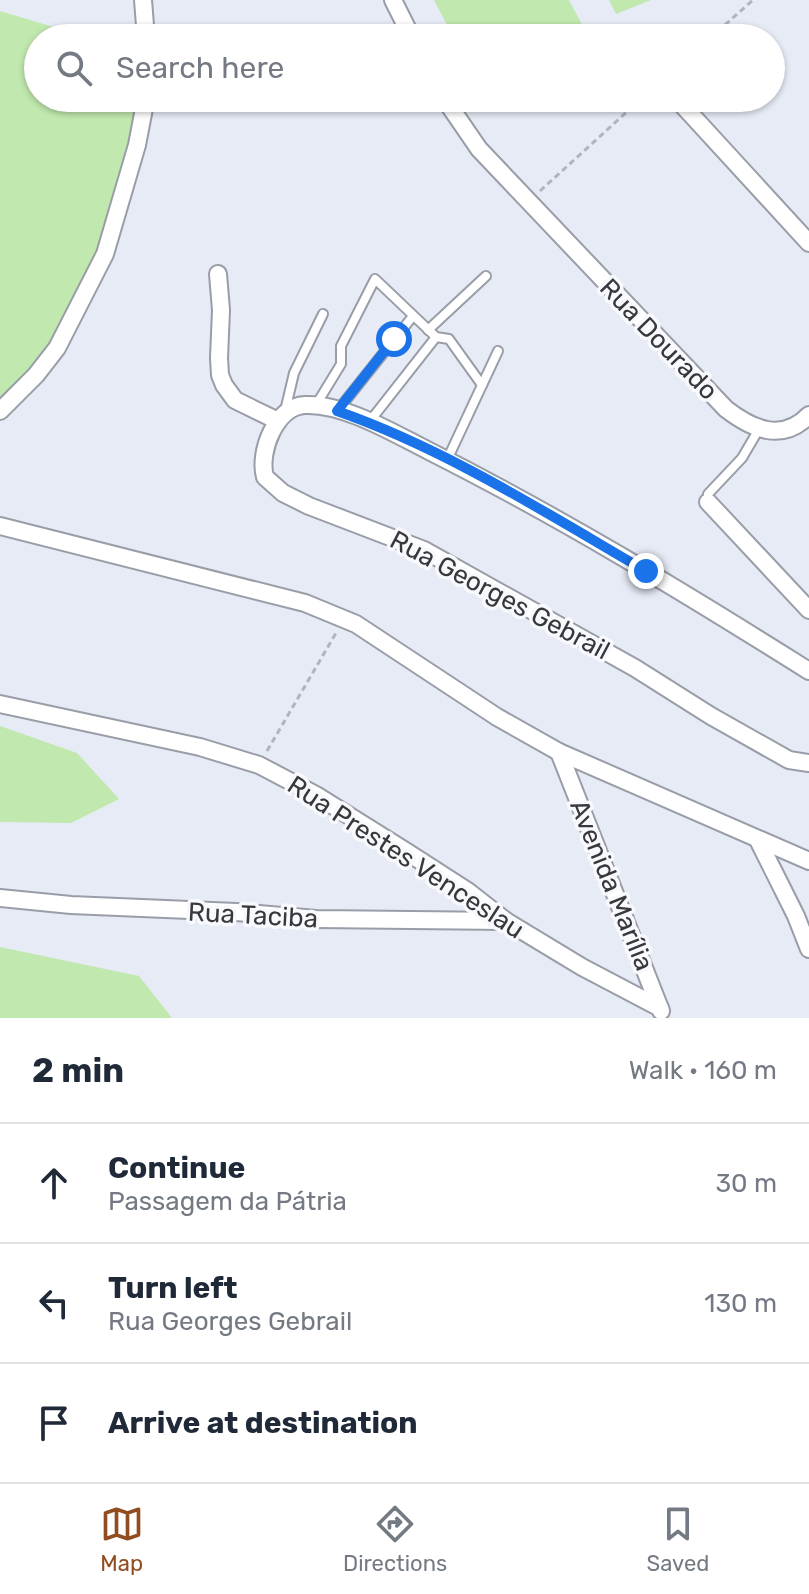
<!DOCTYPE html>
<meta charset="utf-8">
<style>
:root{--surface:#fff;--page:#f2f2f3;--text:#1f2937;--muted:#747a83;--line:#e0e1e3;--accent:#914d20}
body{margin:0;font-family:Rubik,sans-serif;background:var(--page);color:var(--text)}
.stop{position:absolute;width:24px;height:24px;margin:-18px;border:6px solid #1a73e8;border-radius:50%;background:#fff}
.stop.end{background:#1a73e8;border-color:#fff;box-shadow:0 2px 8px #0008}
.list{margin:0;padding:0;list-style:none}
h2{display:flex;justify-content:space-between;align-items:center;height:104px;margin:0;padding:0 32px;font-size:34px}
h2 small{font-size:26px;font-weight:400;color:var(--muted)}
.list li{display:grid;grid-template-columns:52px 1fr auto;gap:24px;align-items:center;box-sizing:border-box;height:120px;padding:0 32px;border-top:2px solid var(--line)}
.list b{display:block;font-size:30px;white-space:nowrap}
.list p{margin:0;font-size:26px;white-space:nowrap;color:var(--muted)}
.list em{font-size:26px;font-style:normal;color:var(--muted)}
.icon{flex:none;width:44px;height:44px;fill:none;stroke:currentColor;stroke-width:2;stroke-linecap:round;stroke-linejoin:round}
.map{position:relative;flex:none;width:809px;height:1018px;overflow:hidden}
.search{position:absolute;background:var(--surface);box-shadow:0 2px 6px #0004;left:24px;right:24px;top:24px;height:88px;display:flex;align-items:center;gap:20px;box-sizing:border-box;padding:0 28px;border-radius:44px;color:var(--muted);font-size:30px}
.sheet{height:464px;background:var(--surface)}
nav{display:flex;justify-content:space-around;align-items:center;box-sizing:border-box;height:112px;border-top:2px solid var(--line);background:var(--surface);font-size:22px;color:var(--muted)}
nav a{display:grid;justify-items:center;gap:4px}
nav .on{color:var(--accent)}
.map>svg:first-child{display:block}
</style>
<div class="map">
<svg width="809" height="1018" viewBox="0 0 809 1018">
<rect width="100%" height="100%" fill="#e7ebf6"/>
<!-- green -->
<g fill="#c1e8ae">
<path d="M434,0h135l20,38h-135z"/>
<path d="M609,0h42l-35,14z"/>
<path d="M0,11l90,27h-52v60h102l-14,84 -69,166 -57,49z"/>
<path d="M0,726l77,27 42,46 -48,24 -71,-1z"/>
<path d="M0,947l139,29 33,42h-172z"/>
</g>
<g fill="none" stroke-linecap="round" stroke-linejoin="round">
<defs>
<g id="service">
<path d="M428,330l58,-54"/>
<path d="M316,405l25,-41v-18l34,-67 61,58 13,2 33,46"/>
<path d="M338,410l75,-94"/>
<path d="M285,411l9,-38 29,-59"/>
<path d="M370,421l66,-84"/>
<path d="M447,460l51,-109"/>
<path d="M708,502v-8l34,-36 17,-29"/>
</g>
<g id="minor">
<path d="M143,0l3,38"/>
<path d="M393,0l19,38"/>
<path d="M444,98l35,51 247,260c26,20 56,34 83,6"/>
<path d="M676,98l133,145"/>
<path d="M218,274l3,36 -2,48 1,17 4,10 11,15 43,21"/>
<path d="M0,411l36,-36 21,-27 48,-94 32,-109 9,-47"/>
<path d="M708,502l101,108"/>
<path d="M0,526l305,77 51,21 141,93 62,35 250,109"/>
<path d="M809,671c-124,-78 -249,-154 -380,-220 -34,-17 -85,-48 -124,-46 -29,1 -47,47 -40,72l18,16 26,13 115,44 211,118 76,48 78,44 20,3"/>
<path d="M0,704l200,43 59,18 57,30 91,57 62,40 37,29 76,46 78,41"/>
<path d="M559,752l102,259"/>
<path d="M758,840l38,76 13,33"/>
<path d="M0,898l71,7 165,7 80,7 190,2"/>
</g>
</defs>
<!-- service casing -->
<use href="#service" stroke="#999da7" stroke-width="12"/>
<!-- minor casing -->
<use href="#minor" stroke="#999da7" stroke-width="20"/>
<!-- path -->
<g stroke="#b1b4bd" stroke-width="3" stroke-dasharray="6 4" stroke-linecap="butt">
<path d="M710,38l43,-38"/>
<path d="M540,191l102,-93"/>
<path d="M267,751l69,-118"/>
</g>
<!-- service -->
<use href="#service" stroke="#fff" stroke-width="8"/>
<!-- minor -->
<use href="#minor" stroke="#fff" stroke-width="16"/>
</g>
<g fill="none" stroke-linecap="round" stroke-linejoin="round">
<!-- route -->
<path stroke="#1a73e8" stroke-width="10" d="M394,339l-57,72c109,38 209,102 309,160"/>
</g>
<g text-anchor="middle" stroke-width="7" stroke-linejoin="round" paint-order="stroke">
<!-- street labels -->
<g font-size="26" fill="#37383c" stroke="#f7f9fd">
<text transform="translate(659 339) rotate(46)" y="9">Rua Dourado</text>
<text transform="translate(500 595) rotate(28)" y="9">Rua Georges Gebrail</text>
<text transform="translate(406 857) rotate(33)" y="9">Rua Prestes Venceslau</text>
<text transform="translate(612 885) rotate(68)" y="9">Avenida Marília</text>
<text transform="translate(253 915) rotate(3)" y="9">Rua Taciba</text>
</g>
</g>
</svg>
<div class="stop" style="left:394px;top:339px"></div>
<div class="stop end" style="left:646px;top:571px"></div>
<div class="search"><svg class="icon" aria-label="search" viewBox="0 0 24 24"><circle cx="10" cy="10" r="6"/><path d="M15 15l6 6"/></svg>Search here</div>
</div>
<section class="sheet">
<h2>2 min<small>Walk · 160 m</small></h2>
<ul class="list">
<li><svg class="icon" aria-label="ahead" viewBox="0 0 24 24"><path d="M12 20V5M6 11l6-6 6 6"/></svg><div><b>Continue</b><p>Passagem da Pátria</p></div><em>30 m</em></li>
<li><svg class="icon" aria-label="left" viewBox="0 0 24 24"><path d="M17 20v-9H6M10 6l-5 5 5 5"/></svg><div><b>Turn left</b><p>Rua Georges Gebrail</p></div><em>130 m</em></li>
<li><svg class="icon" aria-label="arrive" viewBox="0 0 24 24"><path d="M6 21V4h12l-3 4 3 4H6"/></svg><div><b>Arrive at destination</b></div></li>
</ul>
</section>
<nav>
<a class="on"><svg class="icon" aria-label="map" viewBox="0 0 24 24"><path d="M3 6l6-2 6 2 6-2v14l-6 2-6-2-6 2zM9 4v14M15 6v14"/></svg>Map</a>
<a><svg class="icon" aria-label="directions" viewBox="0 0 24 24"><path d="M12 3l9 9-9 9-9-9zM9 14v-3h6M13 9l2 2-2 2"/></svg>Directions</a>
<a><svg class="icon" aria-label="saved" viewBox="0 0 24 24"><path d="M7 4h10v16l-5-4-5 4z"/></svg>Saved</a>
</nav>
